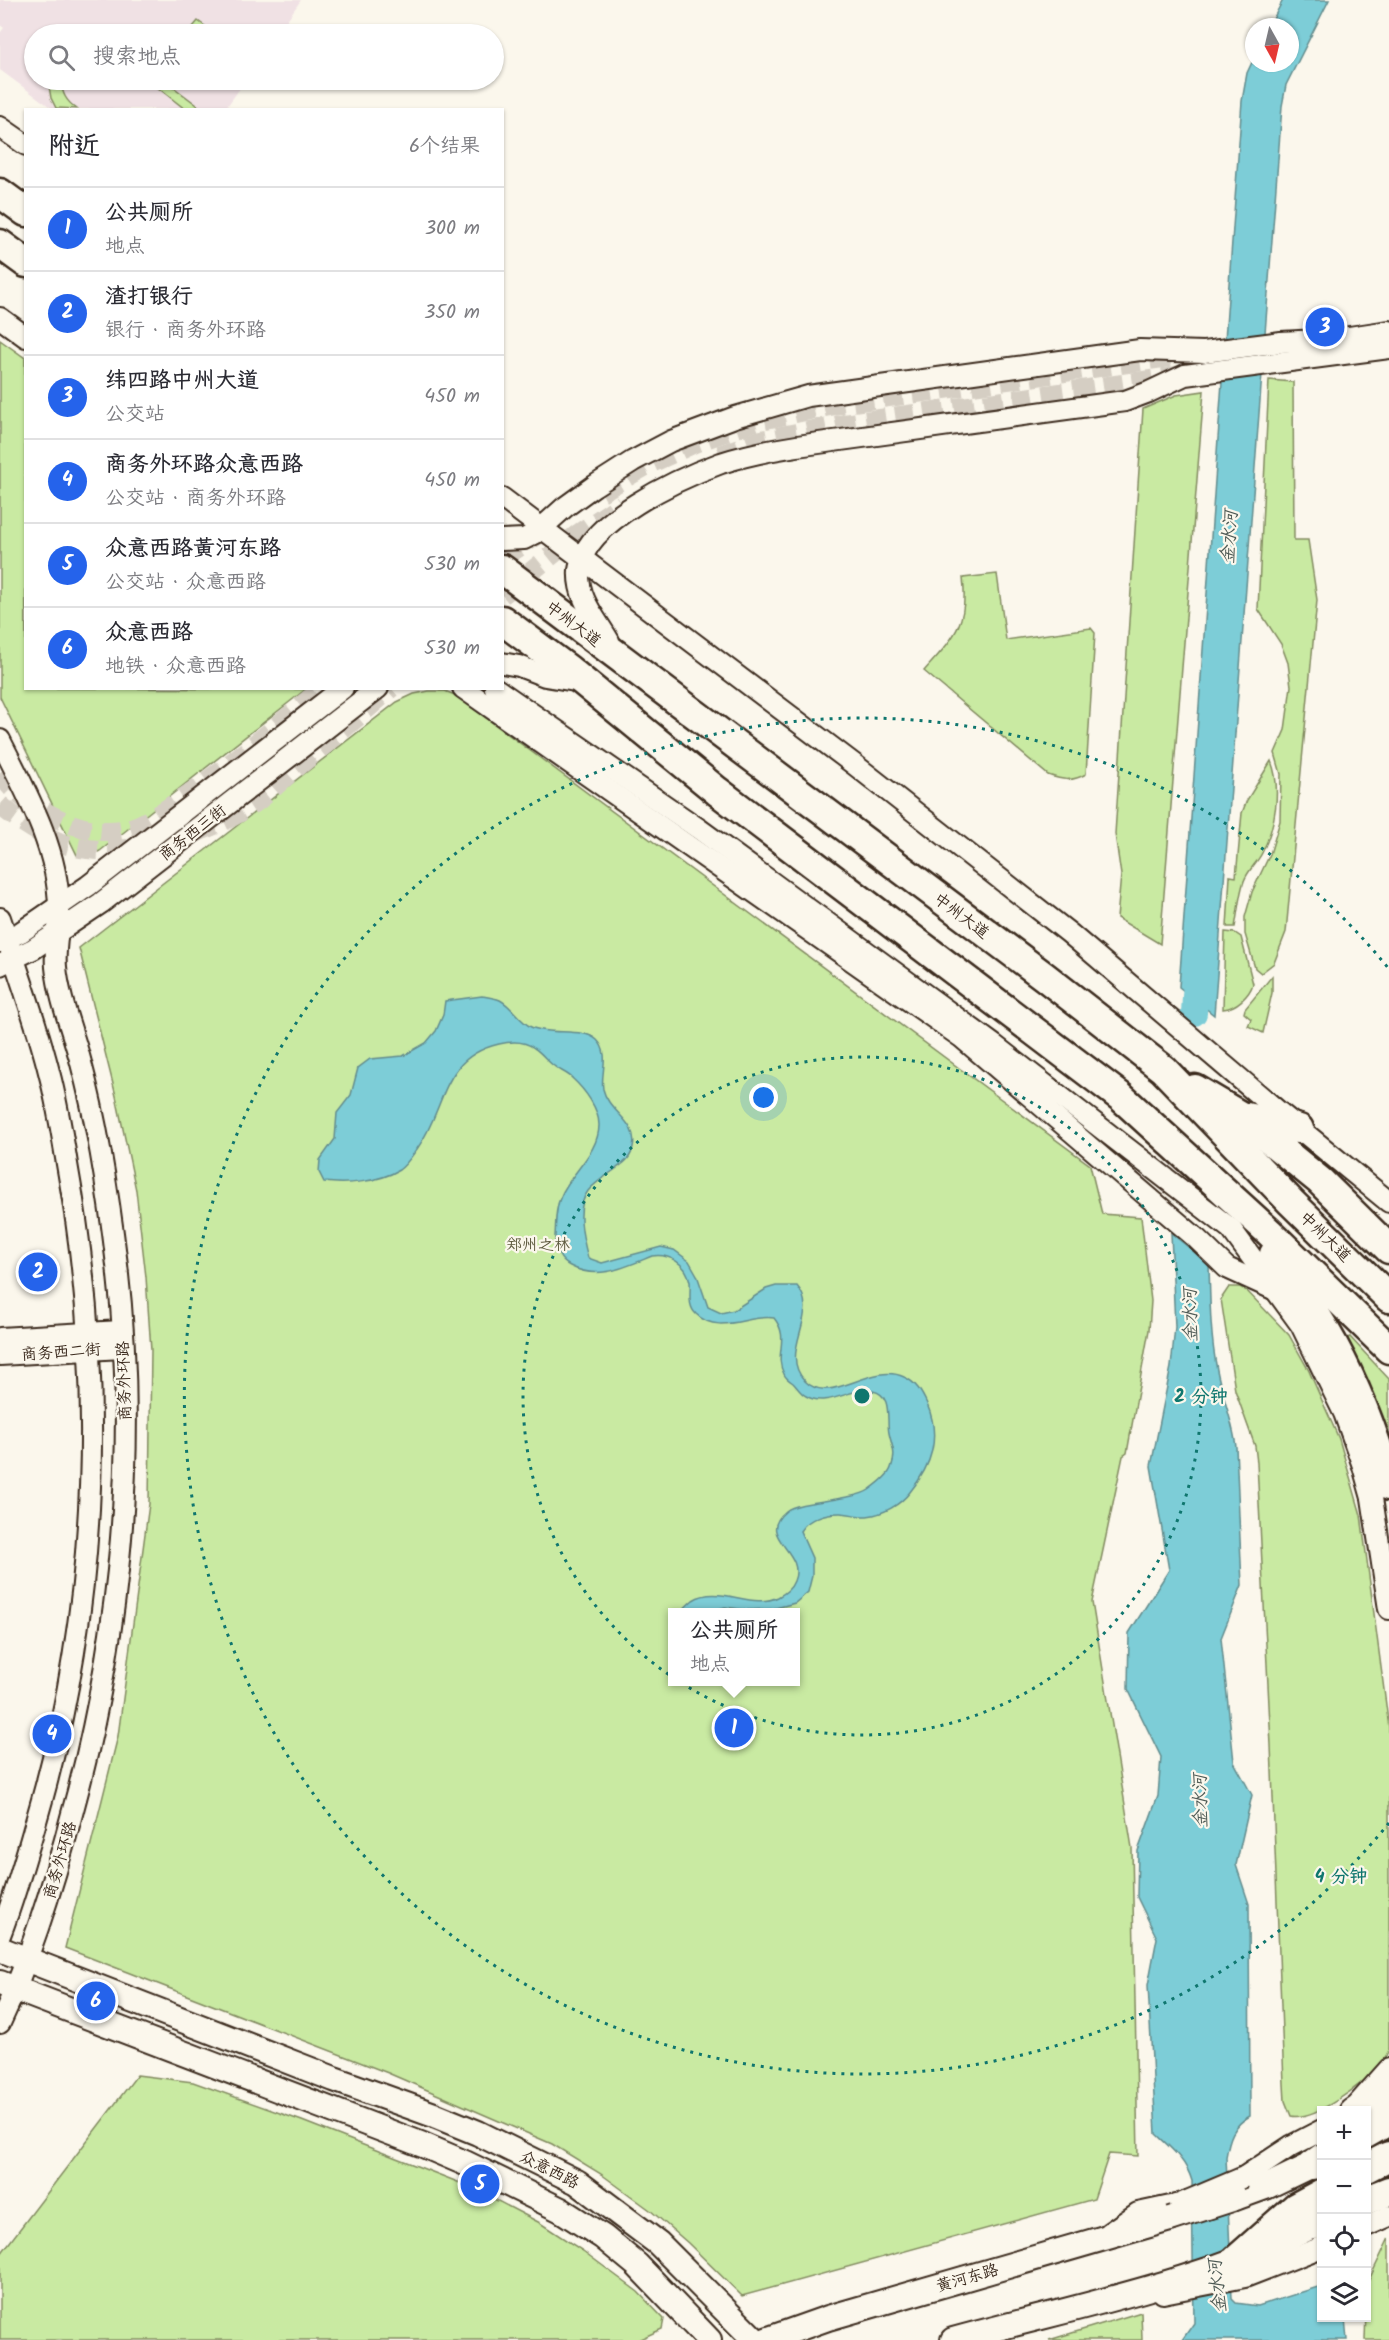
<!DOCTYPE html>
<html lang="zh">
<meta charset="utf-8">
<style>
:root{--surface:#fff;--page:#f2f2f3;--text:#2b2b33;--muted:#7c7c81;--line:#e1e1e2;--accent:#2563eb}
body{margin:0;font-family:Kalam,"LXGW WenKai TC",sans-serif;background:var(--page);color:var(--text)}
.controls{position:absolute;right:18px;bottom:18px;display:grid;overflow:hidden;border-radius:0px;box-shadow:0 2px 4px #0004}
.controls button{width:54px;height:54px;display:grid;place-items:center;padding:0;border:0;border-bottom:2px solid var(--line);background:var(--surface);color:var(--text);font:30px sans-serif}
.compass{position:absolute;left:1245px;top:18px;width:54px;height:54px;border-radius:50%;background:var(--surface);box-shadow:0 2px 4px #0004;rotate:172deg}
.you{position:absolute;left:764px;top:1098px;width:21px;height:21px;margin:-15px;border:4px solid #fff;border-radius:50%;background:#1a73e8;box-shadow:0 0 0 9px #1a73e833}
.badge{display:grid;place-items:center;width:39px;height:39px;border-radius:50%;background:var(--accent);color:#fff;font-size:20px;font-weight:700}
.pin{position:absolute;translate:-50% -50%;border:3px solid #fff;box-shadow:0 2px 6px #0006}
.popup{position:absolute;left:668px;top:1608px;width:132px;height:78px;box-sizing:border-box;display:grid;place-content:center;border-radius:0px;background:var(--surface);filter:drop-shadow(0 2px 4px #0005);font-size:20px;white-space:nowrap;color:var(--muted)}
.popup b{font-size:22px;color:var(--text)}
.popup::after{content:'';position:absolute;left:50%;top:100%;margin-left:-12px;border:12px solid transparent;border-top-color:var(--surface)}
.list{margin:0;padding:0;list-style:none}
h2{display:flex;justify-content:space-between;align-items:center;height:78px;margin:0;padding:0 24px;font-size:26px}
h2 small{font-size:20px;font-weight:400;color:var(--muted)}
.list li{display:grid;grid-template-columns:39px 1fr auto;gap:18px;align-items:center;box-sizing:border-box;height:84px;padding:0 24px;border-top:2px solid var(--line)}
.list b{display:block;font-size:22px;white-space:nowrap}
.list p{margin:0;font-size:20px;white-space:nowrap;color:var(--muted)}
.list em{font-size:20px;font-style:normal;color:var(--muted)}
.icon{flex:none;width:33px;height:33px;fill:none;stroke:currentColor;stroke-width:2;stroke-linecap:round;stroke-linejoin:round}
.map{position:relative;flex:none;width:1389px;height:2340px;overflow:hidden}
.search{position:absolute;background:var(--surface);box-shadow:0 2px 4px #0004;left:24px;top:24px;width:480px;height:66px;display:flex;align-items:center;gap:15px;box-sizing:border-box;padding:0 21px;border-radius:33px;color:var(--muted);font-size:22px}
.panel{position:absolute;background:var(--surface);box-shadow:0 2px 4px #0004;left:24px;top:108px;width:480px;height:582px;border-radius:0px}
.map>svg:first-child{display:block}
</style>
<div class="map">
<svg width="1389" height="2340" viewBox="0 0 1389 2340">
<rect width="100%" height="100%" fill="#fbf7ec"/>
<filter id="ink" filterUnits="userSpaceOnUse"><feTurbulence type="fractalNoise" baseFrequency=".0167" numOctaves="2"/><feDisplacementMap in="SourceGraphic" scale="12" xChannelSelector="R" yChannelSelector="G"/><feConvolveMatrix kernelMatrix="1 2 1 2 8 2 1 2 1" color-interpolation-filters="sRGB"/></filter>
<g filter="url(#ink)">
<!-- built -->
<path fill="#f0e1e4" d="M0,0h301l-24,34h-243v46h212l-21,29h-172l-53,-39v-37l4,-5 -4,-3z"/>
<!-- green -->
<g fill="#c9eaa2" stroke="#828a60" stroke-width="1.5" fill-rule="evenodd">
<path d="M198,21l18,13h-29z"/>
<path d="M48,80h13c1,14 5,21 16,29l-21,-1 -5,-10z"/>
<path d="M148,80h16l33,25 2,4h-14z"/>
<path d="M0,340l25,18 1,330 280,1 -206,162 -12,7 -11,-3 -77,-158z"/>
<path d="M1269,380l24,2 1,158h14l9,60 -31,332 -12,31 -13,10 -6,-5 -10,-34v-17l7,-25 18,-38 10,-33 1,-47 -6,-21 10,-23 6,-44 -3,-23 -7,-19 -23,-35z"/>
<path d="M1204,391l-44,553 -43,-26 4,-43 -6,-41 28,-425 33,-14z"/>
<path d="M997,574l9,66 85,-12 4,5 -9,141c-14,8 -24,6 -38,1l-124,-104c29,-33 45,-46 39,-93z"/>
<path d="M429,691h16l10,4 635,470 12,49 39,3 10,84 -2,29 -22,123 -4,3 -31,146 40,246 6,308 -29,-2 -15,45 -352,97 -54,-53 -38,-33 -49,-36 -49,-30 -164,-71 -323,-125 53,-212 31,-232 2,-154 -5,-73 -10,-87 -20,-94 -37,-148 318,-246 17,-8zM672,1612h123v70h-123z"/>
<path d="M1271,761c11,28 4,66 -9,92 -5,10 -14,17 -18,28 -5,14 -6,31 -9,46h-8l3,-51 6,1 6,-64 5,-13z"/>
<path d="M1225,932l10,1 6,4 12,47c-4,12 -17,24 -30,25z"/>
<path d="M1272,976v17l-9,40 -15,-7 3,-7 -7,-6 1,-4z"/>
<path d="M1229,1287h11l7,4 42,44 20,36 30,68 22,76 28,213v322c-3,6 -6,12 -10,16 -16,18 -64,55 -88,50l-6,-15 -1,-17 -13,-339 -14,-282 -2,-17 -20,-56 -14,-91z"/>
<path d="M1350,1337l39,42v73l-44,-113z"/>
<path d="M137,2075l56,7 109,39 171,67 67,35 43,28 55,41 26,27 -2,10 -24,11h-638v-85z"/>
<path d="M1389,2238v102h-24l2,-56z"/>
<path d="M1141,2312l1,28h-93z"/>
</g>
<!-- water -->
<g fill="#7dcdd7" stroke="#638c8d" stroke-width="1.5">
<path d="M1283,0h46l-43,85 -4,21 -68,909 -35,-28 63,-886 5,-28 7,-15v5h36v-36h-21z"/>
<path d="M482,996c6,1 13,2 18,4 12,6 19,21 31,27 19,9 53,0 66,13 14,14 3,33 6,49 5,23 36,33 30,58 -2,11 -8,15 -16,21 -9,7 -22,14 -29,23 -13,17 -5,48 0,67l14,5 59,-16 13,3 15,11 8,14 11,32 13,6 13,-3 32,-21 10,-3h21c25,28 -20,66 8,95 25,26 66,-20 99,-4 12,5 18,16 23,27 14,33 5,61 -17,88 -10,13 -26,22 -43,24 -8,1 -18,-3 -27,-3 -14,0 -32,5 -40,18l12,27v18l-4,16 -13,11 -23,6 -25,1 -22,-3 -18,5h-27c4,-3 9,-9 13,-12 26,-16 59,10 85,-3 7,-4 13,-8 16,-16 13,-30 -40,-44 -8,-70 13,-11 67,-10 83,-21 7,-5 20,-15 22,-22 6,-16 1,-20 -2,-35 -3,-14 4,-38 -16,-42 -22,-5 -45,18 -67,5 -5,-2 -9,-9 -13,-13 -3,-2 -8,-6 -9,-9 -11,-20 7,-35 -10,-56 -26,-4 -55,18 -78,-4 -9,-9 -5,-21 -6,-32 -3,-18 -21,-29 -38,-26 -27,11 -54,25 -82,10 -12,-6 -15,-17 -15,-30 1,-13 0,-28 6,-40 10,-24 38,-43 38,-71 0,-16 -14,-35 -26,-46 -5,-6 -13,-8 -19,-13 -7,-5 -12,-13 -20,-18 -9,-7 -23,-7 -35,-4 -60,14 -52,64 -82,105 -5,7 -11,16 -18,21 -20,12 -53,15 -75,12l-5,-10 1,-12 15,-21 2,-26 14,-18 7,-27 12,-9 33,-3 23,-13 10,-12 7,-16 2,-14z"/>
<path d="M1171,1233l38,31c1,35 1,71 8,106 5,27 16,51 19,77l6,138 -21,53 13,124 18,33 -16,70 13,39 1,212c-17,9 -21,23 -24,41l6,142 4,4 22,3 63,-20 1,32h23l2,22h-165l12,-17 -2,-142c-6,-21 -20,-32 -36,-47l-8,-149 9,-47 -20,-41 1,-46 20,-55 3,-39 -33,-68 1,-56 40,-63 -18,-104 20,-99 4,-40z"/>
</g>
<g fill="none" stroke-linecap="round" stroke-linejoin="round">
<!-- river -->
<path stroke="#7dcdd7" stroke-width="26" d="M1194,1013l3,-48"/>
<!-- minor-tunnel -->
<g stroke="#d5cec3" stroke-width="20" stroke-dasharray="20 10" stroke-linecap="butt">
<path d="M720,455l41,-15 83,-16 334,-48"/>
<path d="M601,492l50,-29 46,-21 59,-21 84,-17 337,-48"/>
<path d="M502,558l37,-24"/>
<path d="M502,595l76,-61 44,-30"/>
<path d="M0,772c11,20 28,29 47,41 25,14 55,23 84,15 19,-6 38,-21 55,-32 48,-33 92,-71 137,-108"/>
<path d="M0,805c16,14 49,36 71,41 54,14 133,-10 179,-40 17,-11 31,-26 46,-38 32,-26 64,-53 95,-80"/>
</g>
<defs>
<g id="minor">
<path d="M0,127l26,18"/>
<path d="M0,318l26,19"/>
<path d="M502,498l353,267 214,168 210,179 110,90"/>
<path d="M502,540l22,-1 12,-6 29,-26 29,-21 39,-25 38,-20 64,-24 73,-21 332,-46 64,2 77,-10 55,-3 53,-8"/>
<path d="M609,641c-13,-23 -32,-42 -30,-71 5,-49 101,-92 142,-107 25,-8 50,-13 76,-17l328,-45 24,-9 36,-17 204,-27"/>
<path d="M502,663l17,3 26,10 36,6"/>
<path d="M463,688l498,349 234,200 32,31 46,21"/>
<path d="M495,688l204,141 295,216 237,184 70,96 43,88 19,53 9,32 17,111"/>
<path d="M0,740c26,52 58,108 59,167 1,20 -5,40 -3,60 3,32 17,65 25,96 18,66 28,135 36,202 21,182 4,369 -44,545 -19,73 -41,145 -73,213"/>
<path d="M0,918c17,51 36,102 49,154 8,30 13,61 18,92 38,211 32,430 -25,636 -13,46 -25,91 -42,135"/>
<path d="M0,942l21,-10 67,-46 255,-198"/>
<path d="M0,965l33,-16 68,-46 277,-215"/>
<path d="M0,1338l121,-7"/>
<path d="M0,1355l122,-7"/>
<path d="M1350,2110l7,-5 32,-36"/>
<path d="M1244,2177l47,-31 31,-16"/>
<path d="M1366,2226l23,-10"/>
<path d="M1109,2233l29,-20 42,-9"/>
<path d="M1163,2293l82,-16 77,-30"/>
</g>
<g id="major">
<path d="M0,1949l334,130 100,36 44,18 99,49 81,61 97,97"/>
<path d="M0,1983l423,162 42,18 96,47 42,27 34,28 72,75"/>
<path d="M1366,2136l23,-13"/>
<path d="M1235,2198l33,-12 54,-26"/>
<path d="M766,2340l62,-22 342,-99"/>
<path d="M953,2340c123,-34 256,-58 369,-119"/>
</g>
<g id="highway">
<path d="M0,193l26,19"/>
<path d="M0,244l26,19"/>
<path d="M502,569l543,408 118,92 128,133 98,96"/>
<path d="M502,620l67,50 148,121 404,306 148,135 120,117"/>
<path d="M1195,1089l44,26 81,66 69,68"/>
<path d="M1246,1117l53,12"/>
<path d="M1274,1254c17,25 36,50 51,76 29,49 49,102 64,156"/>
<path d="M1366,2121l23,-23"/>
<path d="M1312,2165l10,-7"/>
<path d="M1366,2168l23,-12"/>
<path d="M1366,2200l23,-9"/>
<path d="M1314,2225l8,-3"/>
<path d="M1236,2260l60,-53 26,-14"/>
</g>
</defs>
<!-- minor casing -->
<use href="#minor" stroke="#3b2a1e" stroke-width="24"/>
<!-- major casing -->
<use href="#major" stroke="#3b2a1e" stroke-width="28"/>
<!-- highway casing -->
<use href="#highway" stroke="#3b2a1e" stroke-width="33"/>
<!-- minor -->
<use href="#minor" stroke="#fbf7ec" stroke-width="20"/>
<!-- major -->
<use href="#major" stroke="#fbf7ec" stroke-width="24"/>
<!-- highway -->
<use href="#highway" stroke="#fbf7ec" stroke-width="28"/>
<defs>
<path id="minor-bridge" d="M1180,2204l64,-27"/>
<path id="major-bridge" d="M1170,2219l65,-21"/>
</defs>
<!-- minor-bridge casing -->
<use href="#minor-bridge" stroke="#3b2a1e" stroke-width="24" stroke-linecap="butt"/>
<!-- major-bridge casing -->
<use href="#major-bridge" stroke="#3b2a1e" stroke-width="28" stroke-linecap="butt"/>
<!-- minor-bridge -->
<use href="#minor-bridge" stroke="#fbf7ec" stroke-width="20"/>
<!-- major-bridge -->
<use href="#major-bridge" stroke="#fbf7ec" stroke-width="24"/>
</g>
</g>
<!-- distance rings -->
<g fill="none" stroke="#0f766e" stroke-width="3" stroke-dasharray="3 6">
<circle cx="862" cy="1396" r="339"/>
<path d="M1389 1823A678 678 0 1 1 1389 969"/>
</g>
<g text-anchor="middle" stroke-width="4.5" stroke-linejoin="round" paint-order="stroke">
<!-- street labels -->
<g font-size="16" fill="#3b2a1e" stroke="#fbf7ec">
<text transform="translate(574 623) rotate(37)" y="6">中州大道</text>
<text transform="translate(192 832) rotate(-38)" y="6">商务西三街</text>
<text transform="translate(962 915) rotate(37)" y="6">中州大道</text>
<text transform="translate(1326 1236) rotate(44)" y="6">中州大道</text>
<text transform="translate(61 1351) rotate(-4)" y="6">商务西二街</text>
<text transform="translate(123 1381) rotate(-92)" y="6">商务外环路</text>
<text transform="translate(59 1860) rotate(-74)" y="6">商务外环路</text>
<text transform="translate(550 2169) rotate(27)" y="6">众意西路</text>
<text transform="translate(967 2277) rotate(-16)" y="6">黄河东路</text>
</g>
<!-- park labels -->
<g font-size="16" fill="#5e5a3f" stroke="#fbf7ec">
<text x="538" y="1250">郑州之林</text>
</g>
<!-- water labels -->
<g font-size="18" font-style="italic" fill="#4f5b56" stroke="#fbf7ec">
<text transform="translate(1229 537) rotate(-86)" y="6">金水河</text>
<text transform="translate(1190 1315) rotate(-91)" y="6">金水河</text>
<text transform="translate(1200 1801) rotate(-91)" y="6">金水河</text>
<text transform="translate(1217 2286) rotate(-96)" y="6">金水河</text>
</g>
</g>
<circle cx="862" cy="1396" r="9" fill="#0f766e" stroke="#fbf7ec" stroke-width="3"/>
<g font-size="18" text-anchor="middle" font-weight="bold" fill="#0f766e" stroke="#fbf7ec" stroke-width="4.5" stroke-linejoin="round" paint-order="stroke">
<text x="1201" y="1402">2 分钟</text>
<text x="1341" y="1882">4 分钟</text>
</g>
</svg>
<div class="controls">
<button>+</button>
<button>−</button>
<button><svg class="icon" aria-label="locate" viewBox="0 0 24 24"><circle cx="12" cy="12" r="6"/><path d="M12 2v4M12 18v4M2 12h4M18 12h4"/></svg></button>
<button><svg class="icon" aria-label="layers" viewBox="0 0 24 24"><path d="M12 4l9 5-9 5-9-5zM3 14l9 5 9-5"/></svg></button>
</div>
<svg class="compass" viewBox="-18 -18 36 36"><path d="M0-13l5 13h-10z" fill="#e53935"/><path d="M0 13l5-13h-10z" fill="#7c7c81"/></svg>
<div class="you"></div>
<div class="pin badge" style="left:734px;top:1728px">1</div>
<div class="popup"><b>公共厕所</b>地点</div>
<div class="pin badge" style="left:38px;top:1272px">2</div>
<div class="pin badge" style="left:1325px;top:327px">3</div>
<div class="pin badge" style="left:52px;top:1734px">4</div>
<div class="pin badge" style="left:480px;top:2184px">5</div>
<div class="pin badge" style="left:96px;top:2001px">6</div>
<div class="search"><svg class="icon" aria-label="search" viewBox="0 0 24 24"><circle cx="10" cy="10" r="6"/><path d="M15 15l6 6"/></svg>搜索地点</div>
<section class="panel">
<h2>附近<small>6个结果</small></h2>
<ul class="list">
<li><span class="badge">1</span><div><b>公共厕所</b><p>地点</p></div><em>300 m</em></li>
<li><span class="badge">2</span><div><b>渣打银行</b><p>银行 · 商务外环路</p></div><em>350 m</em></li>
<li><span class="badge">3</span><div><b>纬四路中州大道</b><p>公交站</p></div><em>450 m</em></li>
<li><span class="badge">4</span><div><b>商务外环路众意西路</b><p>公交站 · 商务外环路</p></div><em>450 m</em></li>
<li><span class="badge">5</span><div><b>众意西路黄河东路</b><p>公交站 · 众意西路</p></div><em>530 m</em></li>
<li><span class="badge">6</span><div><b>众意西路</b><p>地铁 · 众意西路</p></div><em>530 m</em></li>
</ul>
</section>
</div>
